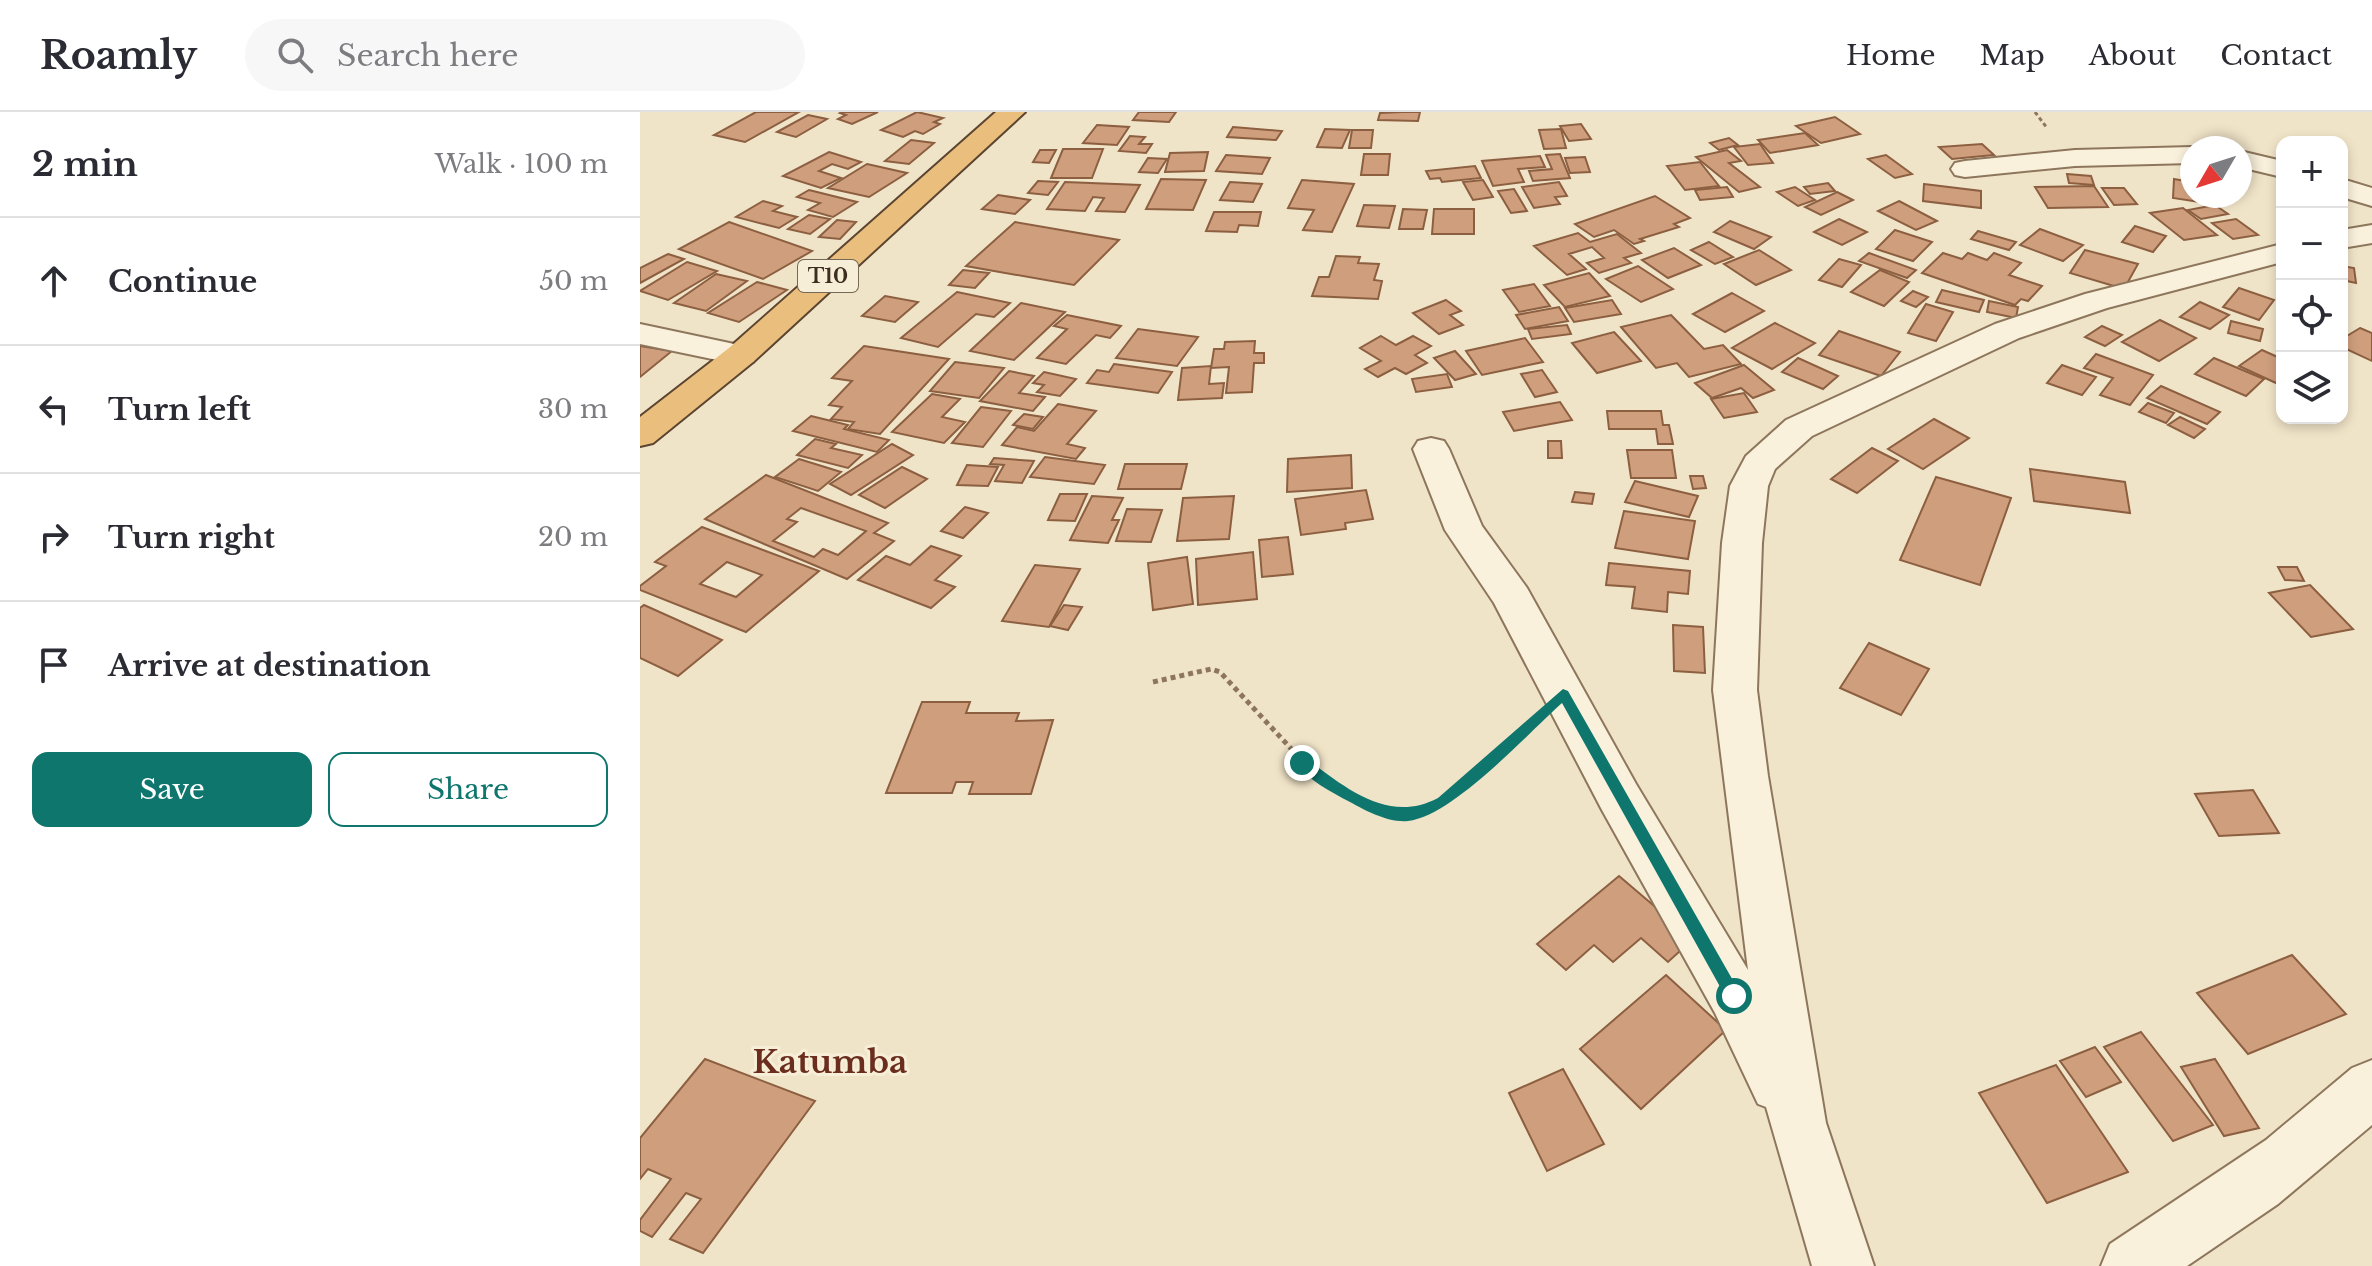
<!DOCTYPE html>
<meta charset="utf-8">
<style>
:root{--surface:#fff;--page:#f7f7f7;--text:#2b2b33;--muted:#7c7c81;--line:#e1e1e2;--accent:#0f766e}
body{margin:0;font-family:"Libre Baskerville",serif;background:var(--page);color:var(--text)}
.controls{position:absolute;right:24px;top:24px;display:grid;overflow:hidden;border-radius:16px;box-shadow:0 4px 12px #0003}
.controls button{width:72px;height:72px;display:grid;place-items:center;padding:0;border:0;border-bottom:2px solid var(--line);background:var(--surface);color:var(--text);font:40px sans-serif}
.compass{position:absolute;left:1540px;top:24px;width:72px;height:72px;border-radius:50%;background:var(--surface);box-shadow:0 4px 12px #0003;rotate:231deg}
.stop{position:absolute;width:24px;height:24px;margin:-18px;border:6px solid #0f766e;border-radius:50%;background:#fff}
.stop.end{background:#0f766e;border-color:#fff;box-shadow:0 2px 8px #0008}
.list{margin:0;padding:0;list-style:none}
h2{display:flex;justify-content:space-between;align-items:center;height:104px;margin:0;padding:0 32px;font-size:34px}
h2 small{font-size:26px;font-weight:400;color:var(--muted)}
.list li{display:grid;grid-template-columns:52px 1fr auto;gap:24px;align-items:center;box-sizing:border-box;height:128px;padding:0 32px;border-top:2px solid var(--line)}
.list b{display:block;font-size:30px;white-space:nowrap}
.list em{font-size:26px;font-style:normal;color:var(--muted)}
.actions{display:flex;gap:16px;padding:24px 32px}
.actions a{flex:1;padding:18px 0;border:2px solid var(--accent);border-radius:16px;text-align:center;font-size:28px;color:var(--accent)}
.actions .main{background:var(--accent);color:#fff}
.icon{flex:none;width:44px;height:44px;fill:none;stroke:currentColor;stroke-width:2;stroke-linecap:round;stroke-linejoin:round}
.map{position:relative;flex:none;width:1732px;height:1154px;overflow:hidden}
header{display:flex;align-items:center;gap:48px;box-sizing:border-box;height:112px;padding:0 40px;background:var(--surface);border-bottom:2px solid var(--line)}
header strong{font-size:38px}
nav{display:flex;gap:44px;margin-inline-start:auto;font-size:28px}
.search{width:560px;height:72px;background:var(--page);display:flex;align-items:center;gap:20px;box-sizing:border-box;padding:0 28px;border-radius:44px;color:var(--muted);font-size:30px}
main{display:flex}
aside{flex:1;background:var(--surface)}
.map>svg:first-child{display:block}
</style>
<header>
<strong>Roamly</strong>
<div class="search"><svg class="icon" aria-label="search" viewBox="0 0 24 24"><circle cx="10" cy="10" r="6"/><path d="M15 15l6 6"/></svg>Search here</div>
<nav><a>Home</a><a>Map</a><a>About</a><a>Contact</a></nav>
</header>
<main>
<aside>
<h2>2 min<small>Walk · 100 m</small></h2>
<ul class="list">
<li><svg class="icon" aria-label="ahead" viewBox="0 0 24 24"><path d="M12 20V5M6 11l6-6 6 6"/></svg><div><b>Continue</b></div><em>50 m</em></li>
<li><svg class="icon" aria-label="left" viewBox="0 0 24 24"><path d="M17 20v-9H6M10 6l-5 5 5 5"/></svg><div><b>Turn left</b></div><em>30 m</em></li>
<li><svg class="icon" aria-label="right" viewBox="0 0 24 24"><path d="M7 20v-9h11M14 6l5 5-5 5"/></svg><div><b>Turn right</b></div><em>20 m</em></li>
<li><svg class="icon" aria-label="arrive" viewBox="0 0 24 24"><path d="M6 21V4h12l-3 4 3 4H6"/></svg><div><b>Arrive at destination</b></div></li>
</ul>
<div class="actions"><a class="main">Save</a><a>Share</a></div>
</aside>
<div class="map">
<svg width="1732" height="1154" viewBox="0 0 1732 1154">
<rect width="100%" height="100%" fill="#f0e4c8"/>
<!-- building -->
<g fill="#cf9f7d" stroke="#8d5f41" stroke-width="2" fill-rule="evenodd">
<path d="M116,0h43l-54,30 -31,-7z"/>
<path d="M238,0l-26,12 -14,-5 8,-4 -6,-2 2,-1z"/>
<path d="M277,0l26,6 -9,4 6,2 -17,10 -8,-3 -12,6 -22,-7z"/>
<path d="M499,0h37l-7,10 -36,-2z"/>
<path d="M762,0h18l-2,9 -40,-1 2,-7z"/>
<path d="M168,3l19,4 -31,18 -19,-5z"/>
<path d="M1195,5l25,17 -39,9 -25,-17z"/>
<path d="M941,12l10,15 -22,2 -9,-15z"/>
<path d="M457,13l32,2 -12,18 -34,-2z"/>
<path d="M593,15l49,4 -6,9 -49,-3z"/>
<path d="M685,17l25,1 -8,18 -25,-1z"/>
<path d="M921,17l5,19 -22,1 -5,-19z"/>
<path d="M712,18h21l-2,18h-22z"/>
<path d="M1165,21l13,12 -48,8 -12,-13z"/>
<path d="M490,24l15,1 -6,7h13l-6,9 -27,-2z"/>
<path d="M1089,26l9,7 -19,5 -9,-7z"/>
<path d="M271,28l23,3 -25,21 -24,-3z"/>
<path d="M1120,32l13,19 -25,2 -14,-18z"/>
<path d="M1342,32l12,11 -42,4 -13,-12z"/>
<path d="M423,37h40l-11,29h-41z"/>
<path d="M400,38h16l-7,13 -16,-1z"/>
<path d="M1087,38l14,11 -12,2 31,24 -21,5 -43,-35z"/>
<path d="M189,40l32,10 -13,7 -16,-5 -13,7 22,7 -20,10 -38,-12z"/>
<path d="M568,40l-4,19 -39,1 5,-19z"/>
<path d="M724,42h26l-2,21h-27z"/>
<path d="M920,42l10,24 -37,3 -4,-10 23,-2 -6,-14z"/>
<path d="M586,43l44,3 -8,16 -46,-3z"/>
<path d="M1246,43l26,19 -17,4 -27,-19z"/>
<path d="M900,44l5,11 -27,2 6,13 -31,4 -11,-25z"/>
<path d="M945,45l5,15 -20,1 -5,-15z"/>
<path d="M508,46l19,1 -9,14 -19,-1z"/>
<path d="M1060,50l19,24 -34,4 -18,-24z"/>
<path d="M227,52l40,9 -38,24 -41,-9z"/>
<path d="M835,54l6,12 -39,4 -2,-4 -10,1 -4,-8z"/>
<path d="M1427,62l24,2 3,9 -25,-2z"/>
<path d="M521,67l45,1 -13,30 -47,-1z"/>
<path d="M1534,67l18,3v14h21v8l-40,-6z"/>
<path d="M662,68l52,4 -22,48 -29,-2 11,-20 -26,-2z"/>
<path d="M843,68l10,17 -20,3 -10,-18z"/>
<path d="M398,69l20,1 -10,13 -20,-2z"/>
<path d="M425,70l75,3 -15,27 -29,-1 8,-13 -11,-1 -8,14 -38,-2z"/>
<path d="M590,70l32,2 -9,18 -33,-2z"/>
<path d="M919,70l8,14 -12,1 5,7 -26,4 -12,-21z"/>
<path d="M1188,71l7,8 -25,3 -6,-7z"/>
<path d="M1284,72l57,7v17l-58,-7z"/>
<path d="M1454,74l14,21 -60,1 -13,-21z"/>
<path d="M1087,75l6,10 -33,3 -5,-10z"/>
<path d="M1155,75l20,13 -17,6 -21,-14z"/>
<path d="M1462,76h22l13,16 -23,1z"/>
<path d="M874,77l13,22 -16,2 -13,-22z"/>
<path d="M169,78l48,12 -24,15 -25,-7 12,-7 -23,-6z"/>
<path d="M1197,80l16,8 -32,15 -16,-8z"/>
<path d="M358,83l32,5 -15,14 -33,-5z"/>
<path d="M1015,84l35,22 -16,6 5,3 -39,12 4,2 -10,3 -20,-14 -20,7 -19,-13z"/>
<path d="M123,89l19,5 -9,5 24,6 -18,11 -43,-11z"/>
<path d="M1259,89l38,20 -21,9 -38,-19z"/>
<path d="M724,93l31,1 -6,22 -32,-2z"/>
<path d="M1575,93l13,9 -27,5 -13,-9z"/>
<path d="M1543,96l34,27 -33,5 -34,-27z"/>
<path d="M763,97l24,1 -4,19h-24z"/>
<path d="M794,97h40v25h-42z"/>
<path d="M574,100h47l-3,14 -19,-1 -2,7 -31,-1z"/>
<path d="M169,103l21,4 -20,15 -22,-5z"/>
<path d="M1199,107l28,13 -25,13 -28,-13z"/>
<path d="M1596,107l22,16 -25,4 -21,-16z"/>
<path d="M197,108l19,2 -16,17 -21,-2z"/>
<path d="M1090,109l41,16 -17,12 -40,-17z"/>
<path d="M89,110l83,29 -49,28 -84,-30z"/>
<path d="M375,110l104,18 -45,45 -108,-19z"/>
<path d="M1495,114l31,10 -13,16 -31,-10z"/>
<path d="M1400,117l43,16 -20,16 -43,-16z"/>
<path d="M1255,118l37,12 -19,19 -37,-12z"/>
<path d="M1338,119l38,11 -7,8 -38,-11z"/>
<path d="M938,121l12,9 27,-8 24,19 -17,5 7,5 -32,10 -12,-10 17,-5 -12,-11 -23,7 17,15 -19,6 -33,-29z"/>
<path d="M1069,130l24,15 -18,7 -24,-14z"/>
<path d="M1034,136l27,17 -33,13 -26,-18z"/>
<path d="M1119,138l32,20 -35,15 -32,-21z"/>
<path d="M1445,138l53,14 -14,25 -54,-16z"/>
<path d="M1229,141l47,17 -9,8 -48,-17z"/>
<path d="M1303,141l19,6 6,-6 19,7 7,-7 27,10 -12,12 33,11 -14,15 -7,-2 -6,6 -93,-32z"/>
<path d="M28,142l16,5 -44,24v-15z"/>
<path d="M696,144l24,1 -2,6 21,1 -5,16 8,1 -4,18 -66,-3 7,-19h10z"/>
<path d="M1199,147l22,6 -19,22 -23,-7z"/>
<path d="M47,150l30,9 -49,29 -28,-9z"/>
<path d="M998,154l35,23 -32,13 -35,-23z"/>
<path d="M1702,154l12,2 2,15 -14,-3z"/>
<path d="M323,158l26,3 -14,15 -26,-3z"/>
<path d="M1240,158l29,12 -25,24 -33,-14z"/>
<path d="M949,161l21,23 -45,11 -21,-22z"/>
<path d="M76,162l31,7 -41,30 -32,-8z"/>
<path d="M117,170l30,8 -48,32 -31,-9z"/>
<path d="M894,172l16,22 -31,6 -16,-22z"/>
<path d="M1599,176l35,12 -15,20 -36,-13z"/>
<path d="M1302,178l42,10 -5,12 -43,-10z"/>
<path d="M1273,179l15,6 -12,10 -15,-6z"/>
<path d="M317,180l53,11 -16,14 -18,-3 -38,33 -37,-9z"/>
<path d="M1092,181l32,18 -39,21 -32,-18z"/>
<path d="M245,184l33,6 -23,20 -33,-6z"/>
<path d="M806,188l15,11 -11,4 13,10 -24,9 -26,-21z"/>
<path d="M972,188l9,14 -47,8 -9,-14z"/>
<path d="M1349,189l29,6 -2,11 -29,-6z"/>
<path d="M1560,190l29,13 -19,14 -30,-12z"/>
<path d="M381,191l44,9 -51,48 -44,-9z"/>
<path d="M1286,192l27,8 -17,29 -28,-8z"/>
<path d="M919,195l9,14 -43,8 -9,-14z"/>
<path d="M427,203l54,11 -11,12 -14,-3 -30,29 -29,-6 30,-29 -13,-3z"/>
<path d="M1031,203l33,34 19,-4 18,19 -52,13 -12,-14 -21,5 -35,-41z"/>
<path d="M1520,208l36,18 -37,23 -37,-19z"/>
<path d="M1591,209l32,8 -3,12 -32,-8z"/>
<path d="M1135,211l40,20 -43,26 -40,-21z"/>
<path d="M927,213l4,9 -39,5 -4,-10z"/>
<path d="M1462,214l20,9 -17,11 -20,-9z"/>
<path d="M1720,216l12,5v28l-30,-14v-8z"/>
<path d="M498,217l60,8 -21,29 -61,-8z"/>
<path d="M1199,219l61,21 -19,24 -62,-21z"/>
<path d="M974,220l27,29 -44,12 -25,-30z"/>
<path d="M741,224l15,9 17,-9 18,10 -16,9 12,8 -21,11 -11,-6 -17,9 -13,-8 16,-8 -21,-13z"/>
<path d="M885,226l18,24 -61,13 -16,-24z"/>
<path d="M615,229l-1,12h10v10h-10l-2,29 -26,1 3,-26 -18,1 3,-19h10l1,-7z"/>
<path d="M0,234l32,5 -32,26z"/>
<path d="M224,234l85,13 -69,75 -32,-5 6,-7 -23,-3 11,-12 -13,-2 23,-24 -20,-3z"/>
<path d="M1622,238l20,9v20l-6,4 -37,-17z"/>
<path d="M815,239l21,23 -21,6 -21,-22z"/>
<path d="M1456,242l57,21 -23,30 -30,-10 13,-17 -29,-10z"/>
<path d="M1158,246l40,18 -15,13 -41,-17z"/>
<path d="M1574,246l50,21 -18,17 -51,-22z"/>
<path d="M315,250l49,6 -25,30 -49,-7z"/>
<path d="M474,252l58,8 -14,21 -71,-10 10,-13 12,2z"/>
<path d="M1104,253l30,25 -21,8 -12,-10 -29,10 -17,-15z"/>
<path d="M1422,253l34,12 -14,18 -35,-12z"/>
<path d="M571,254l-2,18 15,-1 -2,15 -44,2 4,-32z"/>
<path d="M902,258l15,22 -22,5 -14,-23z"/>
<path d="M369,259l25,5 -15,17 26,4 -12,14 -53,-10z"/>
<path d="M404,260l32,7 -16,17 -23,-4 7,-7 -11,-2z"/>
<path d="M807,262l5,13 -36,5 -4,-13z"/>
<path d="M1521,274l59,26 -13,12 -60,-26z"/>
<path d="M1104,281l13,19 -33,6 -13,-19z"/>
<path d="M292,282l28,5 -18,18 23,5 -21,21 -52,-11z"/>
<path d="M920,290l12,18 -58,11 -11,-19z"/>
<path d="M1508,291l26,10 -8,10 -27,-11z"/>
<path d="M418,292l38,7 -29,33 18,4 -9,11 -74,-14 15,-18 17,4z"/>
<path d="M341,295l30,4 -28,36 -31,-4z"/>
<path d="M967,299h54l2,14h6l4,19h-15l-2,-15h-47z"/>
<path d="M384,302l19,3 -10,12 -20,-4z"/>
<path d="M171,304l37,9 -4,4 45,11 -12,12 -84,-21z"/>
<path d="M1540,305l25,12 -11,9 -26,-13z"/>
<path d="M1294,307l35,19 -46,31 -35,-20z"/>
<path d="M175,327l21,5 -5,4 31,7 -14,13 -51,-13z"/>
<path d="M908,329h13l1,17h-14z"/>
<path d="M252,332l21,11 -62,40 -21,-11z"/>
<path d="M1232,336l26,13 -41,32 -26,-14z"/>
<path d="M987,338h45l4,28h-45z"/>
<path d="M711,343l1,33 -65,4 1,-33z"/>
<path d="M405,345l60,8 -11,19 -64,-7z"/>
<path d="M354,346l40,3 -12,22 -27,-2 9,-16 -14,-1z"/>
<path d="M159,347l42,13 -23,19 -43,-14z"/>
<path d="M485,352h62l-6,25h-63z"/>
<path d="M327,353l31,2 -10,19 -31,-1z"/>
<path d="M262,355l25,12 -42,29 -26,-13z"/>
<path d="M1390,357l95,13 5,31 -96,-12z"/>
<path d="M126,363l122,48 -14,10 20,8 -47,38 -142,-60zM161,396l65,23 -28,24 -15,-6 -9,8 -41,-16 24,-19 -10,-3z"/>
<path d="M1050,364h13l3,12 -13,1z"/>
<path d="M1296,365l75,21 -31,87 -80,-25z"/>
<path d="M995,369l63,15 -9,21 -64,-15z"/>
<path d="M726,378l7,29 -28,4 1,6 -45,6 -6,-36z"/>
<path d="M935,380l19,2 -2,10 -20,-2z"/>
<path d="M420,382h27l-12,27 -27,-1z"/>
<path d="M452,384l31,2 -11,22h7l-11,23 -38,-3z"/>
<path d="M594,384l-5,43 -52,2 6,-43z"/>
<path d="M325,395l23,6 -25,25 -22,-7z"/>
<path d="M487,397l35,1 -11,32 -35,-1z"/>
<path d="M984,399l71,10 -7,38 -73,-11z"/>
<path d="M62,415l117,44 -73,61 -106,-42v-4l26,-20 -11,-4zM87,450l35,13 -26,22 -36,-13z"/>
<path d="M648,425l5,37 -31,3 -3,-37z"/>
<path d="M291,434l30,10 -26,24 20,7 -24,21 -73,-28 28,-24 24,9z"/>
<path d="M613,440l4,47 -59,6 -2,-46z"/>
<path d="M547,445l6,47 -40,6 -5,-47z"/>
<path d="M969,451l81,8 -2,23 -20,-2 -1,20 -35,-4 3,-21 -29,-2z"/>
<path d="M395,453l45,4 -31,58 -47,-6z"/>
<path d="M1638,455h19l7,14 -19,-1z"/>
<path d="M1670,473l43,44 -42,8 -42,-44z"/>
<path d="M4,493l78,35 -44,36 -38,-18v-50z"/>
<path d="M424,493l18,2 -14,23 -18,-4z"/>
<path d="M1033,513l30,2 2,46 -31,-2z"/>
<path d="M1229,531l60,26 -28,46 -61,-27z"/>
<path d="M282,590h48l-4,11h53l-3,8 37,-1 -22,74h-62l4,-12h-17l-4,11h-66z"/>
<path d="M1613,678l26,43 -60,3 -24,-42z"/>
<path d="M979,764l74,63 -25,23 -27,-24 -28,24 -19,-17 -28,25 -29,-26z"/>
<path d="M1652,843l54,59 -98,40 -51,-61z"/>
<path d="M1026,863l60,55 -85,79 -61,-60z"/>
<path d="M1501,920l72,93 -40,16 -69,-94z"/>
<path d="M1455,935l26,35 -35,15 -26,-36z"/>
<path d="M65,947l110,42 -112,152 -33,-14 31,-40 -15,-6 -34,44 -12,-6v-11l31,-41 -23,-10 -8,10v-41z"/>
<path d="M1575,947l44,69 -35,8 -43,-69z"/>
<path d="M1416,953l72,107 -81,31 -68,-110z"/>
<path d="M923,957l41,75 -57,27 -38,-78z"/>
</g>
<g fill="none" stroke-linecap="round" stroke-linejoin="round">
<defs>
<g id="minor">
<path d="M1552,35l5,1h-5v15l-117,3 -110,11 -10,-2 -4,-6 4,-6 10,-2 110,-11z"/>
<path d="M1600,39l42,10v16l-42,-10z"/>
<path d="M1702,67l30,9v18l-30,-9z"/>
<path d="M1732,113v18l-30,5v-18z"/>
<path d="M1642,132v18l-175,46 -88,30 -207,98 -37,33 -7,17 -6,57 -5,147 11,86 58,347 48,143h-62l-46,-159 -8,-3 -43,-91 -113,-203 -108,-207 -49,-73 -32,-81 5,-8 13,-3 13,3 5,8 33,77 45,62 109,196 112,186 -35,-280 9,-147 8,-57 16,-30 40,-36 209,-96 90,-30z"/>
<path d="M0,212l113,24 5,7 -5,7 -12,3 -101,-21z"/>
<path d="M1732,948v65l-94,79 -91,62h-86l9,-22 156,-104 86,-72z"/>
</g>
<path id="trunk" d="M356,0h29l-272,250 -100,81 -13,3v-29l89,-69z"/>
</defs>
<!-- minor casing -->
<use href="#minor" stroke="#8d765c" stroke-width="4"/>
<!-- trunk casing -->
<use href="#trunk" stroke="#5b4430" stroke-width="4"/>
<!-- path-far2 -->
<path stroke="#8d765c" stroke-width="3" stroke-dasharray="4 3" stroke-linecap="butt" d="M1395,0l12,16"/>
<!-- path-far1 -->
<g stroke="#8d765c" stroke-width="5" stroke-dasharray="5 4" stroke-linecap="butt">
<path d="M513,570l58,-13 9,3 89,96"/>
<path d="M841,656l49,-44"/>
</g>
<!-- path -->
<path stroke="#8d765c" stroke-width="6" stroke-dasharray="7 5" stroke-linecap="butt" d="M666,654c30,23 78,60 118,46 23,-8 41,-30 59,-46"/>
<!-- minor -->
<use href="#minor" fill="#faf1dc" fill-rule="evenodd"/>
<!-- trunk -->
<use href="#trunk" fill="#eabe7c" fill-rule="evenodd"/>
</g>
<!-- route -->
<path fill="#0f766e" d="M923,577l5,2 171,300v10h-11l-166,-298c-36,32 -109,113 -154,118 -19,2 -42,-10 -58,-19 -19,-10 -42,-22 -54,-39l6,-5 5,1c40,30 82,65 131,39z"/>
<g text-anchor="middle" stroke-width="6" stroke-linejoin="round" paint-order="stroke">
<!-- shield labels -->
<rect fill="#f7eed8" stroke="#756857" stroke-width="2" x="158" y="148" width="60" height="32" rx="6"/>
<g font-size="20" font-weight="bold" fill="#3d2e20">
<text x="188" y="171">T10</text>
</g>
<!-- near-quarter labels -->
<g font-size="32" font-weight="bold" fill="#6b2e1e" stroke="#f7eed8">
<text x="190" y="961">Katumba</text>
</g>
</g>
</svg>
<div class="controls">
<button>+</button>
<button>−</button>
<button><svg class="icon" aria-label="locate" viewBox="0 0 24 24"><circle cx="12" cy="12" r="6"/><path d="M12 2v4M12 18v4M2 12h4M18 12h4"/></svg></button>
<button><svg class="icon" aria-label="layers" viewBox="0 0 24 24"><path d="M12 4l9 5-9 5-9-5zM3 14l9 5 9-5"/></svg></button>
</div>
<svg class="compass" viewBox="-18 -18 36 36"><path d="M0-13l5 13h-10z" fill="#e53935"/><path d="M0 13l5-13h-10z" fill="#7c7c81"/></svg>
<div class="stop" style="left:1094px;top:884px"></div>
<div class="stop end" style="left:662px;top:651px"></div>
</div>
</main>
